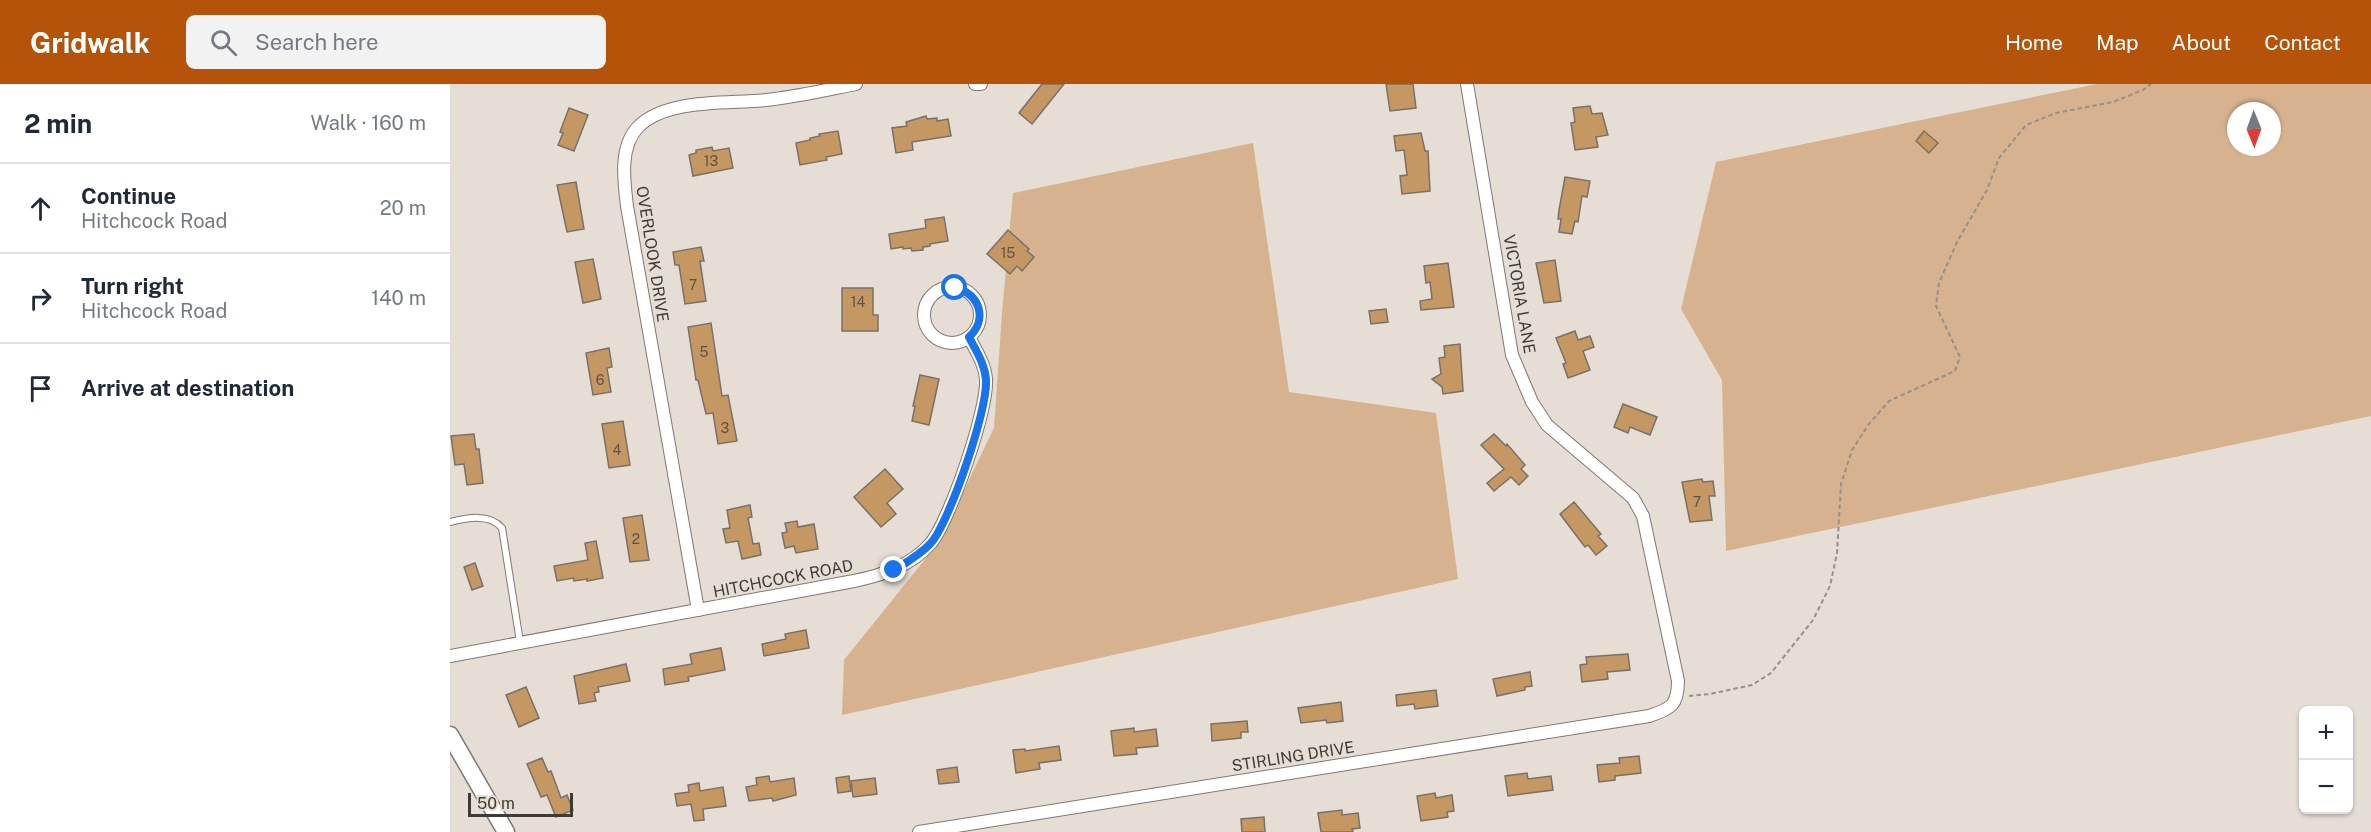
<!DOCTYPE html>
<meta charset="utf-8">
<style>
:root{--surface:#fff;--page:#f2f2f3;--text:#1f2937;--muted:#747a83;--line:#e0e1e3;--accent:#b45309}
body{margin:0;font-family:"Public Sans",sans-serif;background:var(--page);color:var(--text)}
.controls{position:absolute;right:18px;bottom:18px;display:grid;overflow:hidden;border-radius:9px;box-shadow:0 2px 4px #0004}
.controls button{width:54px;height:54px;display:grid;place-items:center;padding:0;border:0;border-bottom:2px solid var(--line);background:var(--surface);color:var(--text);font:30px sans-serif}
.compass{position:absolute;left:1777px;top:18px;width:54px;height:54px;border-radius:50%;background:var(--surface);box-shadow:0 2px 4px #0004;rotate:179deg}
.scale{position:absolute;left:18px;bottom:15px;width:105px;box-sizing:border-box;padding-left:6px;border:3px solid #3e3b37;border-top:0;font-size:16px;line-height:21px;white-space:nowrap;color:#3e3b37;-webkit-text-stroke:4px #e6ddd4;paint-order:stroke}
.stop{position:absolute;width:18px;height:18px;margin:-14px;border:4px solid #1a73e8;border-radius:50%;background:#fff}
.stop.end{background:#1a73e8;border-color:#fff;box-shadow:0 2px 6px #0008}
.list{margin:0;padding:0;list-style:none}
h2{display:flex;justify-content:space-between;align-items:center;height:78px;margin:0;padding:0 24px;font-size:26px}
h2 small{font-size:20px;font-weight:400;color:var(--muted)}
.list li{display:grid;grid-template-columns:39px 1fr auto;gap:18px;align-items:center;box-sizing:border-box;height:90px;padding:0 24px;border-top:2px solid var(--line)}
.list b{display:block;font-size:22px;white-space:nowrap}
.list p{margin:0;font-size:20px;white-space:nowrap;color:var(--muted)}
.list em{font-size:20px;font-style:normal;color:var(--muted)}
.icon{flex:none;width:33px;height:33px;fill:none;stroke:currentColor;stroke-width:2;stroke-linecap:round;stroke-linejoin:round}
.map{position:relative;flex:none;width:1921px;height:748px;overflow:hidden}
header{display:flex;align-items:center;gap:36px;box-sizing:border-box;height:84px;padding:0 30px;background:var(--accent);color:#fff}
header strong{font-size:28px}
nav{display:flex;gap:33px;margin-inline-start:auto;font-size:21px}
.search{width:420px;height:54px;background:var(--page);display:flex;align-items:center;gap:15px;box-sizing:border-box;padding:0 21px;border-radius:9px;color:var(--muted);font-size:22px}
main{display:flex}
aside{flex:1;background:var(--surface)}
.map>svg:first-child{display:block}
</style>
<header>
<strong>Gridwalk</strong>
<div class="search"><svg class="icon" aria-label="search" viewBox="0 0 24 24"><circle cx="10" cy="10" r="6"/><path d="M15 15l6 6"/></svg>Search here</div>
<nav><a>Home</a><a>Map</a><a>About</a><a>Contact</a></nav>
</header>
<main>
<aside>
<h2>2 min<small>Walk · 160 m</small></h2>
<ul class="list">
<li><svg class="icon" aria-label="ahead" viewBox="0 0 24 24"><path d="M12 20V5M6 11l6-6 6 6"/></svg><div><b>Continue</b><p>Hitchcock Road</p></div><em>20 m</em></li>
<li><svg class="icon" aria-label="right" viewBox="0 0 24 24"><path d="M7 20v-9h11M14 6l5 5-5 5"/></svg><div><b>Turn right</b><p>Hitchcock Road</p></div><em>140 m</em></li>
<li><svg class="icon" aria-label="arrive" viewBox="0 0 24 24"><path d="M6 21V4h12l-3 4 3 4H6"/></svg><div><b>Arrive at destination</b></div></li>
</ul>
</aside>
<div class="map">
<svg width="1921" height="748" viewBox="0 0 1921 748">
<rect width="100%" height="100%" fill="#e6ddd4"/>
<!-- green -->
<g fill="#d6b38e" fill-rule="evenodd">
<path d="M1647,0h274v332l-645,135 -4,-171 -41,-71 35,-147zM1786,27h36v36h-36z"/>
<path d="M803,59l36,249 147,21 22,166 -616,136 2,-55 95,-118 55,-114 8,-115 11,-120z"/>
</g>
<!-- building -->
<g fill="#c49763" stroke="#797169" stroke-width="1.5">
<path d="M592,0h22l-32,40 -13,-11z"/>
<path d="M936,0h27l3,24 -26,3z"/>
<path d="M1140,22l2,8 10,-1 6,22 -12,2 2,10 -23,3 -4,-27 4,-1 -2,-14z"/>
<path d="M119,24l19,7 -14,36 -16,-6 5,-12 -3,-1z"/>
<path d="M476,32l1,3 10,-1v3l11,-2 3,17 -39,6 1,8 -17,3 -4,-25 15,-2 -1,-4z"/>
<path d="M388,47l4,23 -16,3 1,3 -27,5 -4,-22 14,-3v-2l10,-2 -1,-2z"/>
<path d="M1474,47l14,12 -9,10 -13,-12z"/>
<path d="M971,49l4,18h3l2,40 -28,3 -2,-18 7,-1 -3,-25 -8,1 -2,-15z"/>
<path d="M262,63l1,4 16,-3 4,20 -40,8 -4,-21 7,-2v-3z"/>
<path d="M1115,93l25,4 -3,16 -5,-1 -4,26 -3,-1 -3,13 -13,-2 2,-13h-3l1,-9z"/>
<path d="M126,98l8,47 -17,3 -10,-47z"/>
<path d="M494,133l4,24 -18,3v2l-7,1v3l-11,1 -1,-3 -8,1v-2l-12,2 -2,-15 37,-6 -1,-8z"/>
<path d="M558,146l21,19 -2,2 7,6 -12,14 -5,-5 -7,8 -23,-20z"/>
<path d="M251,163l3,14h-4l6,40 -21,3 -6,-39h-4l-2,-13z"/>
<path d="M143,175l8,40 -18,4 -8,-41z"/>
<path d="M1105,176l6,41 -17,2 -8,-40z"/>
<path d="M998,179l6,44 -33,3 -1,-9 12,-2 -2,-17 -4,1 -2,-17z"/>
<path d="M392,204h31v27h5v16h-36z"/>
<path d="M936,225l2,13 -17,2 -2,-13z"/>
<path d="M261,239l11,73 6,-1 9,46 -19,3 -5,-31 -7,1 -8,-34h-2l-8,-53z"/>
<path d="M1125,247l3,9 12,-4 4,11 -11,4 7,19 -22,8 -5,-14 3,-1 -10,-25z"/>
<path d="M1010,260l3,47 -20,3 -1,-7 -10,-8 9,-5 -2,-16 6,-1 -1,-11z"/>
<path d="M159,264l3,19 -5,1 4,24 -18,3 -7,-42z"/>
<path d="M470,291l19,4 -10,46 -17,-4 3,-15h-2z"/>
<path d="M1173,320l34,13 -7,18 -20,-8 -2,6 -14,-6z"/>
<path d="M173,337l7,44 -21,3 -7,-44z"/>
<path d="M24,350l2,15h3l4,34 -16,2 -3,-21 -9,1 -4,-29z"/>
<path d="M1044,350l12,12 1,-2 18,21 -4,4 7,7 -9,9 -8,-8 -17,14 -7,-8 17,-14 -23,-24z"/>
<path d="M435,385l18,20 -16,14 9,11 -15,13 -27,-30z"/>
<path d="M1252,395l1,3 10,-1 2,15h-6l3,24 -22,2 -8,-40z"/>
<path d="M1124,418l27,32 -3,2 9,10 -11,9 -8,-10 -3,2 -25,-33z"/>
<path d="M300,421l2,12 -4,1 5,26 6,-1 2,12 -19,4 -4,-18 -12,2 -3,-14 7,-1 -3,-18z"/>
<path d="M192,431l7,45 -19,2 -7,-44z"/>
<path d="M347,437l1,6 16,-3 4,25 -22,4 -2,-7 -9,2 -3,-15 5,-1 -2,-9z"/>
<path d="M146,457l7,37 -16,3v-2l-13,2 -1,-3 -16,3 -3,-15 34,-6 -3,-17z"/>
<path d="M25,479l8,23 -11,4 -8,-23z"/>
<path d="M356,546l3,18 -45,8 -2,-12 24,-5 -1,-5z"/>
<path d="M271,564l4,22 -37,7 1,4 -24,4 -2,-16 29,-5 -2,-10z"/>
<path d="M1178,570l2,16 -23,2 1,7 -26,3 -2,-17 7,-1 -1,-7z"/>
<path d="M176,580l4,17 -32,6 1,5 -5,1 2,8 -17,3 -5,-28z"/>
<path d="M1080,588l2,14 -7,1v3l-28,6 -4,-17z"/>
<path d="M76,603l13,31 -20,9 -13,-32z"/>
<path d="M986,606l2,16 -23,3 -1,-5 -17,2 -1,-11z"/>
<path d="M891,618l2,19 -16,2 -1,-3 -25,3 -3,-15z"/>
<path d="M797,637l1,11h-7v6l-29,3 -1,-17z"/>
<path d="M684,644v4l22,-3 2,17 -22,2 1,6 -23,2 -3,-25z"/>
<path d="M609,662l2,14 -22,3 1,6 -24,4 -3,-23 12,-1v2z"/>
<path d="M1189,672l2,17 -26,3v4l-16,2 -2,-17 23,-2 -1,-5z"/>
<path d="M92,674l6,14 3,-1 10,27 6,-3 6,15 -17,7 -9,-22 -6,2 -14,-33z"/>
<path d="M507,683l2,15 -20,2 -2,-14z"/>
<path d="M1077,689l1,6 23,-3 2,14 -45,6 -3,-20z"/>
<path d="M319,692l1,6 24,-4 2,17 -23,6 -1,-3 -23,3 -3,-14 11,-2 -1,-7z"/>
<path d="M399,692l2,15 -13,2 -2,-15z"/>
<path d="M425,694l2,16 -24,3 -2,-16z"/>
<path d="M249,699l1,8 23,-4 3,19 -23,3 1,11 -10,1 -3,-17 -14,2 -2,-12 14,-2 -1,-7z"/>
<path d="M985,709l1,5 16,-3 2,16 -7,1 1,5 -27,4 -4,-25z"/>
<path d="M892,726v5l16,-2 2,15 -8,1 1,3h-32l-3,-19z"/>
<path d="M814,733l1,15h-23l-1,-13z"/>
</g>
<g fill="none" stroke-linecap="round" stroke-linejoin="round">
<defs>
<path id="lane" d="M0,438c17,-4 39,-9 52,6l18,114"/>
<g id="street">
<path d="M525,0h6"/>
<circle cx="502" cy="231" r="28"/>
<path d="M248,526l-71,-404c-3,-25 -8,-59 11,-79 28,-29 91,-23 128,-27 30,-3 60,-10 90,-16"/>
<path d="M0,572l404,-75c29,-6 57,-15 77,-38 19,-23 57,-134 55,-164 -1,-15 -10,-28 -17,-42"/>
<path d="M469,748l730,-116c22,-7 29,-11 29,-35l-35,-165 -10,-18 -86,-73 -15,-23 -20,-47 -45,-271"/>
</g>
<path id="secondary" d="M0,651l56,97"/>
</defs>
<!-- lane casing -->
<use href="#lane" stroke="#807870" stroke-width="8"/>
<!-- street casing -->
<use href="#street" stroke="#807870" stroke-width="14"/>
<!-- secondary casing -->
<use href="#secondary" stroke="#807870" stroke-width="19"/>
<!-- path -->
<path stroke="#969089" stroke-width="2" stroke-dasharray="4.5 3" stroke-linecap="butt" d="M1239,612l21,-2 42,-9 19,-12 42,-53 17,-34 7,-33 4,-69 11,-34 17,-26 20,-23 66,-30 5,-14 -24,-51 3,-23 18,-41 30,-52 12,-32 27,-33 30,-12 57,-11 30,-12 8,-6"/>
<!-- lane -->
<use href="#lane" stroke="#fff" stroke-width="6"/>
<!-- street -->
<use href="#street" stroke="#fff" stroke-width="12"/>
<!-- secondary -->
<use href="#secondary" stroke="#fff" stroke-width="16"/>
</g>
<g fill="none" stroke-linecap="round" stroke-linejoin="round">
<!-- route -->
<path stroke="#1a73e8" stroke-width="8" d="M444,486c13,-8 26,-15 37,-27 19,-22 57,-134 55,-163 -1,-16 -10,-29 -17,-43 19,-17 11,-44 -14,-49"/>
</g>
<g text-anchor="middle" stroke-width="4.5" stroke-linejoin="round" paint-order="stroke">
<!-- number labels -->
<g font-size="14" fill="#605242">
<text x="261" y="82">13</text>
<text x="558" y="174">15</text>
<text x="243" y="206">7</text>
<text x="408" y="223">14</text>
<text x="254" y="273">5</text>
<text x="150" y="301">6</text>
<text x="275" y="349">3</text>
<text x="167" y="371">4</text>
<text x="1247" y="423">7</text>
<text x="186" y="460">2</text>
</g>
<!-- street labels -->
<g font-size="16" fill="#3e3b37" stroke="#e6ddd4">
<text transform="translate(203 170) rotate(81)" y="6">OVERLOOK DRIVE</text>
<text transform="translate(1070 210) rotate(80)" y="6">VICTORIA LANE</text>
<text transform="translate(333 494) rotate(-11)" y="6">HITCHCOCK ROAD</text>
<text transform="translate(843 672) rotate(-9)" y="6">STIRLING DRIVE</text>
</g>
</g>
</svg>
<div class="controls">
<button>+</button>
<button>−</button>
</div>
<svg class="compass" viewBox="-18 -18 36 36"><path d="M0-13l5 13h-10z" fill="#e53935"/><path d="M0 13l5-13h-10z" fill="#747a83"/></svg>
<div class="scale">50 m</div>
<div class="stop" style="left:505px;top:204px"></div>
<div class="stop end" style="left:444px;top:486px"></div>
</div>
</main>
